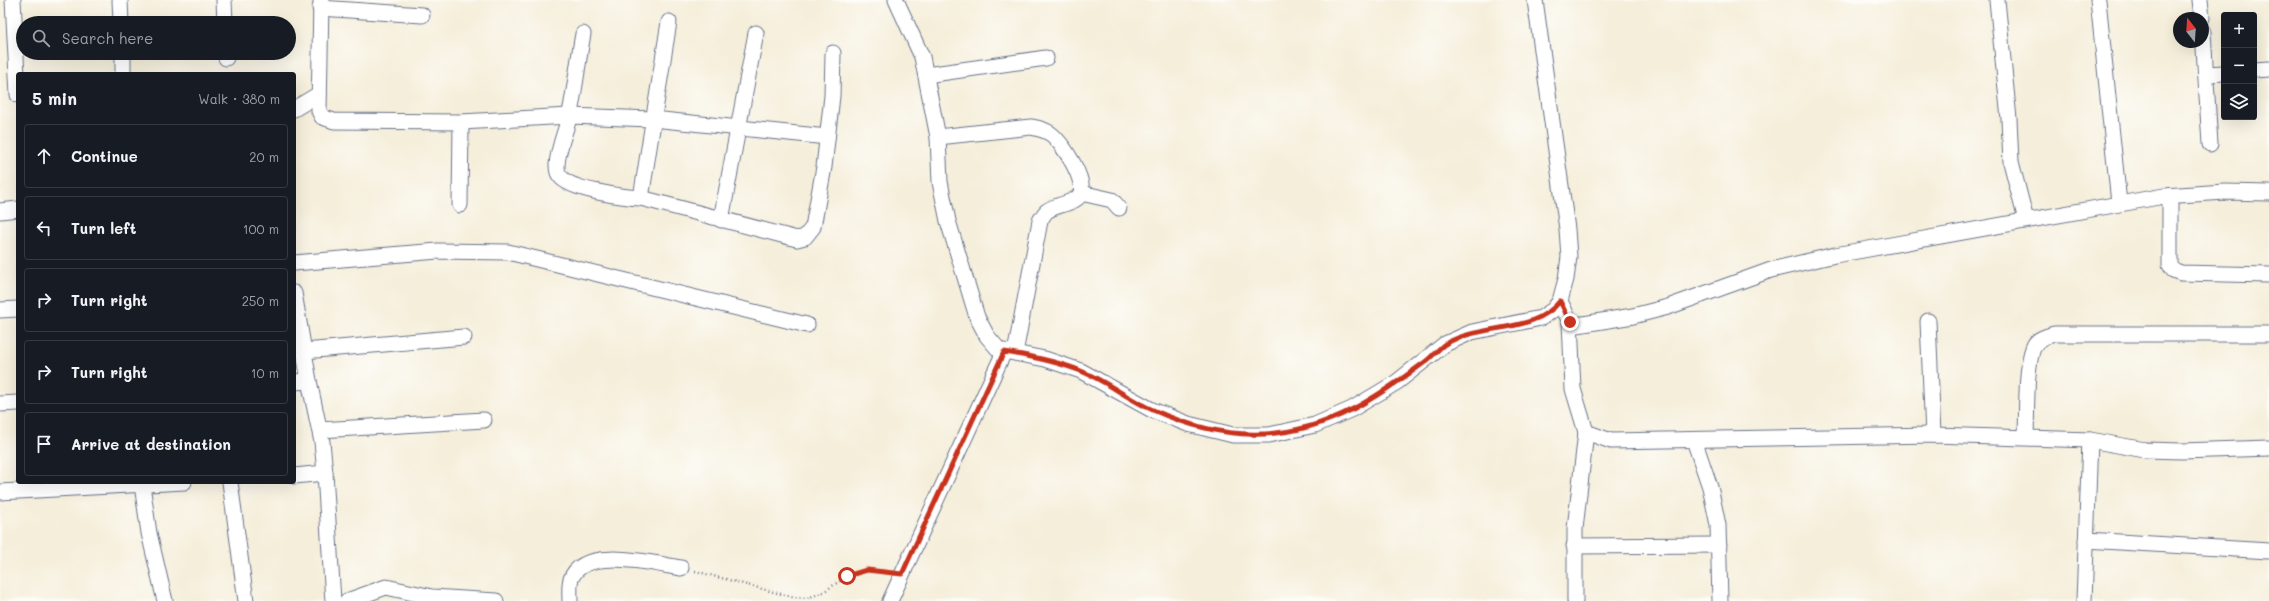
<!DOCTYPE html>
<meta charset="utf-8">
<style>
:root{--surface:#171b24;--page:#242831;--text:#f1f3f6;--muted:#9ea1a6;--line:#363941}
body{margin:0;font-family:Mali,sans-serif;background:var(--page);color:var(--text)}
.controls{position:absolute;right:12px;top:12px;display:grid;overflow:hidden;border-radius:4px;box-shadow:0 4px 16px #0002}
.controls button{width:36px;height:36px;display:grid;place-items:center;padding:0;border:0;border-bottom:1px solid var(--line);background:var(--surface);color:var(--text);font:20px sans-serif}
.compass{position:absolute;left:2173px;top:12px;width:36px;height:36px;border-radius:50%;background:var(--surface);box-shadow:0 4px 16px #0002;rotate:343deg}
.stop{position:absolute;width:12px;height:12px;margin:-9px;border:3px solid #c8321e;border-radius:50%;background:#fff}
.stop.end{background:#c8321e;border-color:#fff;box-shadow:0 1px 4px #0008}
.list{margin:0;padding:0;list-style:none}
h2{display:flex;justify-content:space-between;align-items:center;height:52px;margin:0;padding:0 16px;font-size:17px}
h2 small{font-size:13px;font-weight:400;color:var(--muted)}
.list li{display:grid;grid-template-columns:26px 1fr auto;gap:12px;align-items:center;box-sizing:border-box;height:64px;margin:0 8px 8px;padding:0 8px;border:1px solid var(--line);border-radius:4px}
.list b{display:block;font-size:15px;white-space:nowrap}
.list em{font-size:13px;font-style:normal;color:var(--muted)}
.icon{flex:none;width:22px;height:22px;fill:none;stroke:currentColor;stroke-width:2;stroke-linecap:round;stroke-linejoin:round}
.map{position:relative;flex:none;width:2269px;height:601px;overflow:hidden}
.search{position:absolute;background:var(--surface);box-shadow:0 4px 16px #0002;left:16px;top:16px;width:280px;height:44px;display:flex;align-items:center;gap:10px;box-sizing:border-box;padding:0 14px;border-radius:22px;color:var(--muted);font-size:15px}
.panel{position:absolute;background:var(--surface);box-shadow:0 4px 16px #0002;left:16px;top:72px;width:280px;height:412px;border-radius:4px}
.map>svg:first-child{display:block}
</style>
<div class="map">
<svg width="2269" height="601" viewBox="0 0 2269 601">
<rect width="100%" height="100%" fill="#fdfcf7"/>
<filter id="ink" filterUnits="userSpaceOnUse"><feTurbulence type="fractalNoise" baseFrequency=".025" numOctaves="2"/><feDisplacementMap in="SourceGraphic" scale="8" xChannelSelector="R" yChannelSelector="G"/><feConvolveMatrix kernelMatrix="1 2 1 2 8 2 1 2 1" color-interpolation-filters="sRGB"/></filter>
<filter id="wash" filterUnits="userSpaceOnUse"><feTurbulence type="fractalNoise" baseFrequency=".012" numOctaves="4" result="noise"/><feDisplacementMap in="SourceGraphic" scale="16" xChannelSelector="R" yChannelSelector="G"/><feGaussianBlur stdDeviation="0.9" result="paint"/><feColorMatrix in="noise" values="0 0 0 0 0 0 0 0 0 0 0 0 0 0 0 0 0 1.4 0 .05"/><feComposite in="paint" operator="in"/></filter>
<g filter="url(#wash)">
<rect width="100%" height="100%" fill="#f5eeda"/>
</g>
<g filter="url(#ink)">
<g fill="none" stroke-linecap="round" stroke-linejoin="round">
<defs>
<g id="minor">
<path d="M13,0l5,95"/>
<path d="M120,0l1,23"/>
<path d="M224,0l1,23"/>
<path d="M321,0l-2,111 3,6 12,4 127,1 108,-6 84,3 174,18"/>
<path d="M896,0l26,57 16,80 2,45 8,39 29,96 10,19 12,14 46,9 36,12 71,39 36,14 45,11h36l46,-10 37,-16 45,-27 48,-38 27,-12 69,-14 12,-8 7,-9 6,-22 3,-22 -2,-28 -32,-229"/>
<path d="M1997,0l12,119 2,43 15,58"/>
<path d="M2098,0l21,203"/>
<path d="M2200,0l2,18"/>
<path d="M320,8l102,7"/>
<path d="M2203,32l7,112"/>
<path d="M583,34c-5,27 -8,56 -14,84 -4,15 -11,30 -12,47 0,4 0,8 3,11 9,14 64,21 81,22l156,41 8,-2 8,-10 11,-60 8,-71 1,-43"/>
<path d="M123,53v21"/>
<path d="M226,53v5"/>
<path d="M2254,70l15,-1"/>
<path d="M2207,74l17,-1"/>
<path d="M926,75l120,-17"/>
<path d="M294,109l25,-15"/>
<path d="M938,137l93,-10c7,1 14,3 20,7 11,8 37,48 29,61 -6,9 -24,9 -33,16 -3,2 -5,7 -7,10l-25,132"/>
<path d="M1081,193l31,7 7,8"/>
<path d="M2170,196v69l3,5 8,3 88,2"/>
<path d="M641,198l28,-176"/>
<path d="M460,205l1,-83"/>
<path d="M0,211l18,-2"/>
<path d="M721,220l35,-187"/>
<path d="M294,263l144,-12 70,1 299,73"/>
<path d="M294,293l15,88 13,61 3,31 -31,3"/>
<path d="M1560,301l10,21 3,67 13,43 25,9 322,-6 157,5 55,10 37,1 87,-3"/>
<path d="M0,310l18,-1"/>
<path d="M1928,321l5,114"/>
<path d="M1571,326l62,-10 35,-9 103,-37 64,-15 329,-59 61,-4 44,1"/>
<path d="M304,351l160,-14"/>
<path d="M294,382l15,-1"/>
<path d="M0,404l18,-1"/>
<path d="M320,430l164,-10"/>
<path d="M2026,437c1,-22 -1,-76 9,-93 4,-6 13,-8 19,-10h215"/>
<path d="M1694,440l16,47 8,38 2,76"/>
<path d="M325,473l8,128"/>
<path d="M230,482l16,119"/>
<path d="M142,485l7,48 16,68"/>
<path d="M0,492l184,-10"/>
<path d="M2086,540l183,11"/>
<path d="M1574,546l145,-1"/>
<path d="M347,601l39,-14 46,10 64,4"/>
<path d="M570,601c0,-6 -1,-16 1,-22 12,-34 83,-15 110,-11"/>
<path d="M890,601l114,-249"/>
<path d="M1575,601v-72l11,-97"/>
<path d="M2084,601l6,-161"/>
</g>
</defs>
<!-- minor casing -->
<use href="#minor" stroke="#677289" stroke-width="17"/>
<!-- path -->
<path stroke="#677289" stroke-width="2.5" stroke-dasharray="1 3" stroke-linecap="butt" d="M695,571l97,26 15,1 15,-5 25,-17 20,-6 20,2"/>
<!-- minor -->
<use href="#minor" stroke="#fff" stroke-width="15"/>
</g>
</g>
<g fill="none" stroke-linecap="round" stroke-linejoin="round" filter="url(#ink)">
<!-- route -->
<path stroke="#c8321e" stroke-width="5" d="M847,576l20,-6 35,4 102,-222c26,4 52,9 77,19 25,10 47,28 72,39 69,31 132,34 200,-1 25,-13 49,-30 72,-47 7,-5 13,-13 20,-18 35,-21 90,-10 115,-43l10,21"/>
</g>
</svg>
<div class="controls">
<button>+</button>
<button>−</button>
<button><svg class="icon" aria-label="layers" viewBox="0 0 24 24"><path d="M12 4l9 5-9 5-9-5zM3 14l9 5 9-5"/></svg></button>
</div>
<svg class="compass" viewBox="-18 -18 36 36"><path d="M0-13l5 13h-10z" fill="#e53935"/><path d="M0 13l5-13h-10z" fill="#9ea1a6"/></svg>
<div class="stop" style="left:847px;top:576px"></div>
<div class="stop end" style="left:1570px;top:322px"></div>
<div class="search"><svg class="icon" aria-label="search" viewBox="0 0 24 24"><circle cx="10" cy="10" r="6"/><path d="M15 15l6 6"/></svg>Search here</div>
<section class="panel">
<h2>5 min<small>Walk · 380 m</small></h2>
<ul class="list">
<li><svg class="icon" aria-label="ahead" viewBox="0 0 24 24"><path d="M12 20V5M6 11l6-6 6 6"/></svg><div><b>Continue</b></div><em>20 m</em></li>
<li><svg class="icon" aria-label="left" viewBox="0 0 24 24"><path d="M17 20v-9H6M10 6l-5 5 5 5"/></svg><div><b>Turn left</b></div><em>100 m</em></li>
<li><svg class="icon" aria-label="right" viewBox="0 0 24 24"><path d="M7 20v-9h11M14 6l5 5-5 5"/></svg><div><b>Turn right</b></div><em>250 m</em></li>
<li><svg class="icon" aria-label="right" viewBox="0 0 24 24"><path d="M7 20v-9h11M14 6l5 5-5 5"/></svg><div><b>Turn right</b></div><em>10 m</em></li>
<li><svg class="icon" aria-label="arrive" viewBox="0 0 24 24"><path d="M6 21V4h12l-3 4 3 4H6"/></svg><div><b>Arrive at destination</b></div></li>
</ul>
</section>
</div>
